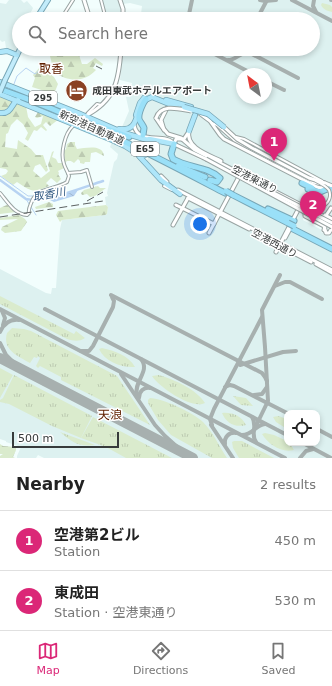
<!DOCTYPE html>
<meta charset="utf-8">
<style>
:root{--surface:#fff;--page:#f2f2f2;--text:#222;--muted:#767676;--line:#e0e0e0;--accent:#db2777}
body{margin:0;font-family:"DejaVu Sans","Noto Sans JP",sans-serif;background:var(--page);color:var(--text)}
.controls{position:absolute;right:12px;bottom:12px;display:grid;overflow:hidden;border-radius:8px;box-shadow:0 2px 6px #0003}
.controls button{width:36px;height:36px;display:grid;place-items:center;padding:0;border:0;border-bottom:1px solid var(--line);background:var(--surface);color:var(--text);font:20px sans-serif}
.compass{position:absolute;left:236px;top:68px;width:36px;height:36px;border-radius:50%;background:var(--surface);box-shadow:0 2px 6px #0003;rotate:328deg}
.scale{position:absolute;left:12px;bottom:10px;width:107px;box-sizing:border-box;padding-left:4px;border:2px solid #373b3b;border-top:0;font-size:11px;line-height:14px;white-space:nowrap;color:#373b3b;-webkit-text-stroke:3px #fff;paint-order:stroke}
.you{position:absolute;left:200px;top:224px;width:14px;height:14px;margin:-10px;border:3px solid #fff;border-radius:50%;background:#1a73e8;box-shadow:0 0 0 6px #1a73e833}
.badge{display:grid;place-items:center;width:26px;height:26px;border-radius:50%;background:var(--accent);color:#fff;font-size:13px;font-weight:700}
.pin{position:absolute;translate:-50% -33px;filter:drop-shadow(0 1px 2px #0008)}
.pin::after{content:'';position:absolute;top:21px;width:14px;height:12px;background:inherit;clip-path:polygon(0 0,100% 0,50% 100%)}
.list{margin:0;padding:0;list-style:none}
h2{display:flex;justify-content:space-between;align-items:center;height:52px;margin:0;padding:0 16px;font-size:17px}
h2 small{font-size:13px;font-weight:400;color:var(--muted)}
.list li{display:grid;grid-template-columns:26px 1fr auto;gap:12px;align-items:center;box-sizing:border-box;height:60px;padding:0 16px;border-top:1px solid var(--line)}
.list b{display:block;font-size:15px;white-space:nowrap}
.list p{margin:0;font-size:13px;white-space:nowrap;color:var(--muted)}
.list em{font-size:13px;font-style:normal;color:var(--muted)}
.icon{flex:none;width:22px;height:22px;fill:none;stroke:currentColor;stroke-width:2;stroke-linecap:round;stroke-linejoin:round}
.map{position:relative;flex:none;width:332px;height:458px;overflow:hidden}
.search{position:absolute;background:var(--surface);box-shadow:0 2px 6px #0003;left:12px;right:12px;top:12px;height:44px;display:flex;align-items:center;gap:10px;box-sizing:border-box;padding:0 14px;border-radius:22px;color:var(--muted);font-size:15px}
.sheet{height:172px;background:var(--surface)}
nav{display:flex;justify-content:space-around;align-items:center;box-sizing:border-box;height:56px;border-top:1px solid var(--line);background:var(--surface);font-size:11px;color:var(--muted)}
nav a{display:grid;justify-items:center;gap:2px}
nav .on{color:var(--accent)}
.map>svg:first-child{display:block}
</style>
<div class="map">
<svg width="332" height="458" viewBox="0 0 332 458">
<defs>
<pattern id="grass-tufts" width="24" height="20" patternUnits="userSpaceOnUse"><rect width="24" height="20" fill="#daebcd"/><path d="M3 7l-1-3M5 7V3M7 7l1-3M15 17l-1-3M17 17v-4M19 17l1-3" fill="none" stroke="#bccab1"/></pattern>
<pattern id="forest-firs" width="22" height="20" patternUnits="userSpaceOnUse"><rect width="22" height="20" fill="#daebcd"/><path d="M5 1l3.5 6h-7zM16 11l3.5 6h-7z" fill="#bccab1"/></pattern>
<pattern id="water-waves" width="16" height="10" patternUnits="userSpaceOnUse"><rect width="16" height="10" fill="#b7d3f2"/><path d="M0 5q4-4 8 0t8 0" fill="none" stroke="#9eb6d0"/></pattern>
</defs>
<rect width="100%" height="100%" fill="#f2fefd"/>
<!-- built -->
<g fill="#ddf1f0" fill-rule="evenodd">
<path d="M9,0h12l3,3 3,-2 6,7 -3,6 5,3 -1,2h-15v28l-3,4 -2,1 -8,-4 -1,-7 -3,1 -2,-2v-37l6,1z"/>
<path d="M101,0h18l3,10v9h-15z"/>
<path d="M122,0h210v222l-26,-13 -3,5v6l19,10 -1,2 9,5 2,-6v227h-288l-6,-3 -2,3h-19v-2l4,-9 -15,-5v-1l-6,-2v-170l46,24 5,1 1,-6h4l4,-59 2,-9 43,-5 2,-1 1,-7 -2,-2 -1,-8 3,-1 -1,-3 7,-31 3,-3 1,-5 -8,-7 2,-5 22,11 9,10 5,-4 -1,-2 5,-9 6,-5 23,6 19,11h6v-2l-28,-16 -1,-2 -10,-4 -23,-1 -7,-6 -8,2 -7,-4 7,-16 -3,-14h4l2,-14 -12,-3 3,-31h190v-30h-171l-1,-5 1,-8 -12,-3 -7,1zM242,74h24v24h-24zM287,413h30v30h-30z"/>
</g>
<!-- grass -->
<g fill="url(#grass-tufts)">
<path d="M322,3l8,2 2,2v5c-5,-1 -9,-3 -11,-7z"/>
<path d="M0,296l74,38 2,-3 9,7c-6,4 -11,3 -18,1l-67,-35z"/>
<path d="M12,328l12,1 7,2 86,45 33,49 -89,-45v-3l-21,-11 -2,2 -2,-2 4,-8 -2,-2 -1,2 -3,-1 -4,6c-12,-7 -28,-13 -23,-30z"/>
<path d="M102,348c13,3 26,7 33,19 -13,1 -30,-5 -36,-18z"/>
<path d="M0,368l13,7 -13,23z"/>
<path d="M14,375l78,41 -11,22 -29,-12 -43,-22 -9,-2v-2l3,-2z"/>
<path d="M159,375c16,5 37,14 46,28 -13,7 -46,-16 -53,-27z"/>
<path d="M233,396l13,2 7,8 -12,-1z"/>
<path d="M150,398c12,0 44,15 53,24 10,10 16,24 24,36h-15l-41,-23 -13,-15 -10,-17v-3z"/>
<path d="M222,413c11,-1 19,3 24,12 -11,3 -20,-2 -24,-12z"/>
<path d="M278,416l9,3v10l-11,-7 -3,-5z"/>
<path d="M93,417l79,41h-46l-20,-11 -25,-9z"/>
<path d="M60,432l35,13c-17,2 -23,-3 -35,-13z"/>
<path d="M265,433l9,2 13,6v2l4,2 3,5c-13,3 -25,-5 -32,-16z"/>
<path d="M234,441h8l32,17h-35l-6,-10 -1,-6z"/>
</g>
<!-- forest -->
<g fill="url(#forest-firs)">
<path d="M51,49h26l5,15h5l8,-6 8,6 -1,2 -6,-3 -3,5 3,2c-12,13 -28,12 -42,2l-4,-16z"/>
<path d="M40,67l14,10 4,7 -4,10 -22,-7 3,-9 -2,-3z"/>
<path d="M0,97l12,4v2l-5,8 -7,1z"/>
<path d="M17,103l9,3 2,11 7,10 6,-3 2,-8 -6,2 -2,-1 3,-5 21,7 -9,7 -4,-4 -3,3 4,5 -1,1 -5,-4 -4,4 -3,-1 -6,11 -3,-2 3,-6 -5,-9 -6,-5 -6,6 -3,8 -2,1 -1,13 12,2 1,-9 13,9 5,6h7l5,15 -2,2 -6,-8 -5,2 -2,5 8,7 9,-7 -2,-6 4,-13 2,-1 -2,6 4,2 2,4h4l2,5 -6,3 1,2 -1,1 3,5 -4,4 -6,-5 -5,5 3,3c-16,7 -17,6 -32,-4l-4,3 -12,-9 5,-2 2,-3 -2,-2 -6,-1v-54z"/>
<path d="M70,142h5v3l2,4c9,-1 26,-5 27,7l-8,-4 -5,1 -1,9h-5l-1,2 -4,-1v-2l-2,-2 -4,4 -3,-2h-4l-2,2 -1,-12 2,-2 1,-5z"/>
<path d="M98,186l2,2h6l-11,8 -5,1 -3,-3 -5,1 -1,-2 3,-3z"/>
<path d="M49,202l4,2v3l-17,2 -1,-2z"/>
<path d="M9,204l7,8 -16,2v-6z"/>
<path d="M106,205l2,2 -1,7 -2,1 -43,5 -2,2 -4,-7 2,-4z"/>
<path d="M19,215l6,4 2,3 -6,9 -16,2 -4,-3 1,-3 16,-8 -18,1v-2z"/>
<path d="M0,444l3,2 13,1v3l-3,7 2,1h-15v-2l3,-2h-3z"/>
</g>
<!-- water -->
<path fill="url(#water-waves)" d="M78,190l-4,6 -20,6 -6,-3z"/>
<g fill="none" stroke-linecap="round" stroke-linejoin="round">
<!-- stream -->
<g stroke="#b7d3f2" stroke-width="1">
<path d="M14,84l3,-8 9,-8 9,6c5,-4 6,-6 12,-1"/>
<path d="M0,176l28,20h5l3,-3"/>
<path d="M26,199l10,16"/>
</g>
<!-- river -->
<path stroke="#b7d3f2" stroke-width="2.5" d="M0,180l26,19c18,4 58,-12 77,-18"/>
<!-- taxiway -->
<g stroke="#a7b0af" stroke-width="4">
<path d="M260,0l5,1 11,-1"/>
<path d="M292,0l40,21"/>
<path d="M314,0l-1,6 3,6"/>
<path d="M331,0h1"/>
<path d="M188,19l4,-19"/>
<path d="M257,19l10,-19"/>
<path d="M205,49l48,25"/>
<path d="M246,49l4,4 48,25"/>
<path d="M228,60c9,0 12,-9 22,-7"/>
<path d="M266,81l18,9"/>
<path d="M275,286l10,-4h5l32,17"/>
<path d="M111,295l151,78 3,4 2,4"/>
<path d="M0,309l285,149"/>
<path d="M45,309l242,126"/>
<path d="M2,311l3,7 -2,7"/>
<path d="M0,332c4,-9 10,-13 19,-12"/>
<path d="M0,343l6,12 10,10"/>
<path d="M81,351h8l4,-5 20,-39 1,-6 -2,-4"/>
<path d="M240,365l43,-13 13,-1"/>
<path d="M121,374l34,51 10,11 20,18"/>
<path d="M225,387l5,-2 4,1 53,27"/>
<path d="M137,395c-4,-13 14,-24 4,-36"/>
<path d="M254,395l8,-1 5,-7"/>
<path d="M139,398c0,-7 5,-11 11,-10"/>
<path d="M252,417c6,9 -2,17 4,25"/>
<path d="M211,425l22,33"/>
<path d="M212,425l-2,-6 4,-10 48,-92"/>
<path d="M317,429l15,8"/>
<path d="M254,430l14,-29 -3,-54 -3,-37 18,-35"/>
<path d="M242,435c11,0 13,-10 23,-11"/>
<path d="M303,443l28,15"/>
<path d="M225,444c-1,-7 4,-12 11,-11"/>
<path d="M300,458l6,-7 7,-2"/>
</g>
<!-- runway -->
<path stroke="#a7b0af" stroke-width="10" d="M0,358l193,100"/>
<defs>
<g id="minor">
<path d="M101,0l5,19"/>
<path d="M61,19l12,-19"/>
<path d="M88,113l9,-9 4,1"/>
<path d="M212,123l5,2 17,15 79,42"/>
<path d="M240,139l62,32"/>
<path d="M68,173l13,-1 6,-2 5,17"/>
<path d="M164,186l8,4"/>
<path d="M0,193c7,8 14,21 27,22l2,-2c-1,-4 1,-7 3,-12 6,-14 23,-11 35,-19l2,-6c-1,-4 -4,-8 -5,-12 -4,-11 1,-31 9,-38"/>
<path d="M303,205l6,-13"/>
</g>
<g id="tertiary">
<path d="M84,0l6,19"/>
<path d="M120,0l3,9v10"/>
<path d="M198,112l12,9 10,14 4,4 93,48 4,1 7,-3"/>
<path d="M85,116c30,-15 34,-35 36,-67"/>
<path d="M156,118l6,9 6,7 13,4 14,12 137,71"/>
<path d="M134,125c4,21 31,7 40,19l32,15"/>
<path d="M164,130l-3,-10 6,-12"/>
<path d="M189,131c-4,17 20,24 32,30"/>
<path d="M174,144l2,-5h8l4,-6"/>
<path d="M161,176l6,6"/>
<path d="M313,182l9,2"/>
<path d="M325,183l7,3"/>
<path d="M178,190l154,80"/>
<path d="M188,198l61,31"/>
<path d="M176,205l38,19"/>
<path d="M307,213l-2,1v2l19,10 2,7h3l3,-5"/>
<path d="M325,215l7,4"/>
<path d="M325,217l6,-9"/>
<path d="M325,221l7,4"/>
<path d="M173,225l15,-27"/>
<path d="M324,230l2,-7"/>
<path d="M209,233l31,-58"/>
<path d="M285,238l7,-13"/>
<path d="M284,248l27,14"/>
<path d="M276,252l23,-44"/>
<path d="M316,264l16,9"/>
</g>
<g id="primary">
<path d="M36,19l12,-19"/>
<path d="M5,80l15,-31"/>
</g>
<g id="trunk">
<path d="M0,52l7,-1 10,4"/>
<path d="M0,82l78,31 46,20 27,8 1,2v3"/>
<path d="M0,94l112,46 13,6 16,10 4,-1"/>
<path d="M166,100l25,7"/>
<path d="M143,101l9,-4 27,11"/>
<path d="M0,113c9,1 11,-5 15,-11l3,-2"/>
<path d="M136,115l4,-12 4,-5"/>
<path d="M119,129c13,2 16,-5 19,-16"/>
<path d="M189,131l6,-16"/>
<path d="M149,139l25,5"/>
<path d="M139,156l22,24 19,14"/>
</g>
<g id="motorway">
<path d="M0,89c79,27 152,66 225,104"/>
<path d="M94,124l35,13"/>
<path d="M143,135l1,-7c-1,-3 -4,-6 -5,-9 -1,-6 4,-16 7,-20"/>
<path d="M174,144l-3,10 2,5c15,9 34,7 47,19l-3,4 -7,-2"/>
<path d="M178,166l27,11"/>
<path d="M302,183l10,5"/>
<path d="M308,189l12,3 7,-3 5,1"/>
<path d="M233,195l55,28"/>
<path d="M268,209l26,12"/>
<path d="M293,229l39,20"/>
</g>
</defs>
<!-- minor casing -->
<use href="#minor" stroke="#99a4a3" stroke-width="4"/>
<!-- tertiary casing -->
<use href="#tertiary" stroke="#99a4a3" stroke-width="5"/>
<!-- primary casing -->
<use href="#primary" stroke="#77a6b6" stroke-width="6"/>
<!-- trunk casing -->
<use href="#trunk" stroke="#77a6b6" stroke-width="6"/>
<!-- motorway casing -->
<use href="#motorway" stroke="#77a6b6" stroke-width="7"/>
<!-- minor -->
<use href="#minor" stroke="#fff" stroke-width="2"/>
<!-- tertiary -->
<use href="#tertiary" stroke="#fff" stroke-width="3"/>
<!-- primary -->
<use href="#primary" stroke="#c2ecfb" stroke-width="4"/>
<!-- trunk -->
<use href="#trunk" stroke="#aee6fa" stroke-width="4.5"/>
<!-- motorway -->
<use href="#motorway" stroke="#9ae0f8" stroke-width="5"/>
<!-- rail -->
<g stroke="#5c6161" stroke-width="1" stroke-dasharray="8 4" stroke-linecap="butt">
<path d="M96,66l6,3"/>
<path d="M87,201l16,-9"/>
<path d="M0,217l103,-16"/>
</g>
<defs>
<g id="minor-bridge">
<path d="M236,137l8,2 78,42"/>
<path d="M303,199c5,3 11,7 18,7 7,-1 11,-9 8,-16 -3,-4 -9,-7 -13,-9"/>
</g>
<g id="tertiary-bridge">
<path d="M156,118c5,-15 23,-9 35,-7"/>
<path d="M77,123l7,-6"/>
<path d="M223,126l14,13 15,9 57,30 16,5"/>
<path d="M206,159l126,68"/>
<path d="M270,191l62,32"/>
</g>
<path id="primary-bridge" d="M0,92l5,-12"/>
<g id="trunk-bridge">
<path d="M184,107l24,7 16,13"/>
<path d="M145,155l4,-6"/>
</g>
<g id="motorway-bridge">
<path d="M226,191l7,4"/>
<path d="M288,223l6,3"/>
</g>
</defs>
<!-- minor-bridge casing -->
<use href="#minor-bridge" stroke="#99a4a3" stroke-width="4" stroke-linecap="butt"/>
<!-- tertiary-bridge casing -->
<use href="#tertiary-bridge" stroke="#99a4a3" stroke-width="5" stroke-linecap="butt"/>
<!-- primary-bridge casing -->
<use href="#primary-bridge" stroke="#77a6b6" stroke-width="6" stroke-linecap="butt"/>
<!-- trunk-bridge casing -->
<use href="#trunk-bridge" stroke="#77a6b6" stroke-width="6" stroke-linecap="butt"/>
<!-- motorway-bridge casing -->
<use href="#motorway-bridge" stroke="#77a6b6" stroke-width="7" stroke-linecap="butt"/>
<!-- minor-bridge -->
<use href="#minor-bridge" stroke="#fff" stroke-width="2"/>
<!-- tertiary-bridge -->
<use href="#tertiary-bridge" stroke="#fff" stroke-width="3"/>
<!-- primary-bridge -->
<use href="#primary-bridge" stroke="#c2ecfb" stroke-width="4"/>
<!-- trunk-bridge -->
<use href="#trunk-bridge" stroke="#aee6fa" stroke-width="4.5"/>
<!-- motorway-bridge -->
<use href="#motorway-bridge" stroke="#9ae0f8" stroke-width="5"/>
</g>
<!-- icons -->
<defs>
<symbol id="hotel-disc" viewBox="-11 -11 22 22"><circle r="9.5" fill="#8a4123" stroke="#fff"/><path d="M-6-4.5h1.5V1H6V5H4.5V3h-9V5H-6ZM-4 0a1.8 1.8 0 1 1 3.6 0ZM.5 0V-2.5h3Q6-2.5 6 0Z" fill="#fff"/></symbol>
</defs>
<g fill-rule="evenodd">
<use href="#hotel-disc" x="64" y="78" width="25" height="25"/>
</g>
<g text-anchor="middle" stroke-width="3" stroke-linejoin="round" paint-order="stroke">
<!-- shield labels -->
<g fill="#fff" stroke="#737676" stroke-width="1">
<rect x="29" y="91" width="28" height="14" rx="3"/>
<rect x="131" y="142" width="28" height="14" rx="3"/>
</g>
<g font-size="9" font-weight="bold" fill="#373b3b">
<text x="43" y="101">295</text>
<text x="145" y="152">E65</text>
</g>
<!-- poi labels -->
<g font-size="10" font-weight="bold" fill="#373b3b" stroke="#fff" text-anchor="start">
<text x="92" y="94">成田東武ホテルエアポート</text>
</g>
<!-- street labels -->
<g font-size="10" fill="#373b3b" stroke="#fff">
<text transform="translate(92 127) rotate(24)" y="4">新空港自動車道</text>
<text transform="translate(255 179) rotate(27)" y="4">空港東通り</text>
<text transform="translate(275 243) rotate(28)" y="4">空港西通り</text>
</g>
<!-- water labels -->
<g font-size="11" font-style="italic" fill="#2f5780" stroke="#fff">
<text transform="translate(49 194) rotate(-11)" y="4">取香川</text>
</g>
<!-- quarter labels -->
<g font-size="12" fill="#5f2001" stroke="#fff">
<text x="51" y="73">取香</text>
<text x="110" y="419">天浪</text>
</g>
</g>
</svg>
<div class="controls">
<button><svg class="icon" aria-label="locate" viewBox="0 0 24 24"><circle cx="12" cy="12" r="6"/><path d="M12 2v4M12 18v4M2 12h4M18 12h4"/></svg></button>
</div>
<svg class="compass" viewBox="-18 -18 36 36"><path d="M0-13l5 13h-10z" fill="#e53935"/><path d="M0 13l5-13h-10z" fill="#767676"/></svg>
<div class="scale">500 m</div>
<div class="you"></div>
<div class="pin badge" style="left:274px;top:161px">1</div>
<div class="pin badge" style="left:313px;top:224px">2</div>
<div class="search"><svg class="icon" aria-label="search" viewBox="0 0 24 24"><circle cx="10" cy="10" r="6"/><path d="M15 15l6 6"/></svg>Search here</div>
</div>
<section class="sheet">
<h2>Nearby<small>2 results</small></h2>
<ul class="list">
<li><span class="badge">1</span><div><b>空港第2ビル</b><p>Station</p></div><em>450 m</em></li>
<li><span class="badge">2</span><div><b>東成田</b><p>Station · 空港東通り</p></div><em>530 m</em></li>
</ul>
</section>
<nav>
<a class="on"><svg class="icon" aria-label="map" viewBox="0 0 24 24"><path d="M3 6l6-2 6 2 6-2v14l-6 2-6-2-6 2zM9 4v14M15 6v14"/></svg>Map</a>
<a><svg class="icon" aria-label="directions" viewBox="0 0 24 24"><path d="M12 3l9 9-9 9-9-9zM9 14v-3h6M13 9l2 2-2 2"/></svg>Directions</a>
<a><svg class="icon" aria-label="saved" viewBox="0 0 24 24"><path d="M7 4h10v16l-5-4-5 4z"/></svg>Saved</a>
</nav>
